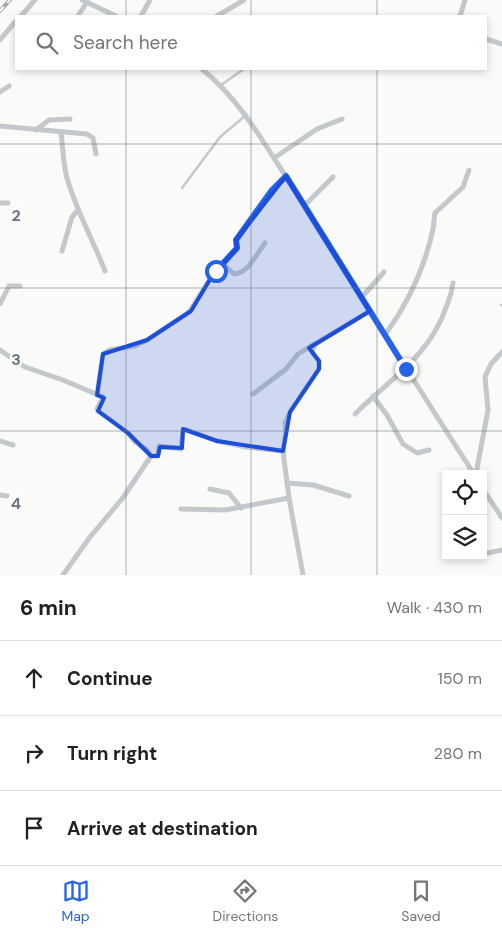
<!DOCTYPE html>
<meta charset="utf-8">
<style>
:root{--surface:#fff;--page:#f2f2f2;--text:#202124;--muted:#757577;--line:#e0e0e0;--accent:#2563eb}
body{margin:0;font-family:"DM Sans",sans-serif;background:var(--page);color:var(--text)}
.controls{position:absolute;right:15px;bottom:15px;display:grid;overflow:hidden;border-radius:0px;box-shadow:0 2px 8px #0003}
.controls button{width:45px;height:45px;display:grid;place-items:center;padding:0;border:0;border-bottom:1px solid var(--line);background:var(--surface);color:var(--text);font:25px sans-serif}
.stop{position:absolute;width:15px;height:15px;margin:-11px;border:4px solid #2563eb;border-radius:50%;background:#fff}
.stop.end{background:#2563eb;border-color:#fff;box-shadow:0 1px 5px #0008}
.list{margin:0;padding:0;list-style:none}
h2{display:flex;justify-content:space-between;align-items:center;height:65px;margin:0;padding:0 20px;font-size:21px}
h2 small{font-size:16px;font-weight:400;color:var(--muted)}
.list li{display:grid;grid-template-columns:32px 1fr auto;gap:15px;align-items:center;box-sizing:border-box;height:75px;padding:0 20px;border-top:1px solid var(--line)}
.list b{display:block;font-size:19px;white-space:nowrap}
.list em{font-size:16px;font-style:normal;color:var(--muted)}
.icon{flex:none;width:28px;height:28px;fill:none;stroke:currentColor;stroke-width:2;stroke-linecap:round;stroke-linejoin:round}
.map{position:relative;flex:none;width:502px;height:575px;overflow:hidden}
.search{position:absolute;background:var(--surface);box-shadow:0 2px 8px #0003;left:15px;right:15px;top:15px;height:55px;display:flex;align-items:center;gap:12px;box-sizing:border-box;padding:0 18px;border-radius:0px;color:var(--muted);font-size:19px}
.sheet{height:290px;background:var(--surface)}
nav{display:flex;justify-content:space-around;align-items:center;box-sizing:border-box;height:70px;border-top:1px solid var(--line);background:var(--surface);font-size:14px;color:var(--muted)}
nav a{display:grid;justify-items:center;gap:2px}
nav .on{color:var(--accent)}
.map>svg:first-child{display:block}
</style>
<div class="map">
<svg width="502" height="575" viewBox="0 0 502 575">
<rect width="100%" height="100%" fill="#fafaf8"/>
<g fill="none" stroke-linecap="round" stroke-linejoin="round">
<!-- lane -->
<g stroke="#c3c8cc" stroke-width="2.5">
<path d="M221,85l23,-16"/>
<path d="M182,188l38,-51 25,-21"/>
<path d="M501,305h1"/>
</g>
<!-- street -->
<g stroke="#c3c8cc" stroke-width="5">
<path d="M82,0l34,16"/>
<path d="M21,16l14,-16"/>
<path d="M78,16l9,-14"/>
<path d="M141,16l9,-16"/>
<path d="M217,16l27,-16"/>
<path d="M460,16l5,-16"/>
<path d="M486,39l16,5"/>
<path d="M0,40l16,-19"/>
<path d="M202,69c32,26 53,59 75,94 15,22 29,44 43,67 51,82 101,163 154,244"/>
<path d="M0,92l9,-6"/>
<path d="M0,126l87,8 6,4 3,16"/>
<path d="M36,130l13,-10 21,-1"/>
<path d="M61,132c2,15 2,32 6,46 9,32 26,62 38,93"/>
<path d="M274,158l43,-29 25,-10"/>
<path d="M0,203h8"/>
<path d="M305,205l28,-28"/>
<path d="M62,251l10,-34 6,-7"/>
<path d="M223,264l11,10c14,0 23,-21 31,-31"/>
<path d="M362,297l22,-25"/>
<path d="M0,304l9,-18h11"/>
<path d="M385,335c23,-32 40,-68 48,-106 1,-5 1,-11 2,-16l28,-26 6,-17"/>
<path d="M0,350l25,17 38,13 40,17 -6,12 1,2 30,22 7,9 11,7 5,7"/>
<path d="M253,394l33,-25 12,-15 16,-10"/>
<path d="M97,395l6,-41 6,-4 26,-4 12,-6 42,-28 23,-36 25,-28 -1,-8 36,-50 14,-14"/>
<path d="M373,396l14,19 16,29 14,9 12,-3"/>
<path d="M355,414c36,-36 75,-58 92,-109 3,-7 5,-14 6,-22"/>
<path d="M0,441l13,4"/>
<path d="M151,456h7l1,-10 22,3 2,-18 3,-1 31,11 29,6 37,4"/>
<path d="M476,474l12,-64 -3,-33 6,-13 11,-12"/>
<path d="M287,483l26,2 36,11"/>
<path d="M210,489l19,4 12,15"/>
<path d="M483,489l19,29"/>
<path d="M0,495l7,1"/>
<path d="M181,509l44,1 64,-12"/>
<path d="M483,554l19,-4"/>
<path d="M63,575l27,-38 32,-38 29,-43"/>
<path d="M303,575l-14,-77 -6,-47 3,-19 -1,-9 5,-11 29,-43v-8l-7,-9 3,-8 55,-33"/>
</g>
<defs>
<path id="rail" d="M0,11l10,-11"/>
</defs>
<!-- rail casing -->
<use href="#rail" stroke="#a2aab0" stroke-width="4"/>
<!-- rail -->
<use href="#rail" stroke="#fff" stroke-width="2" stroke-dasharray="5.5" stroke-linecap="butt"/>
</g>
<g fill="none" stroke-linecap="round" stroke-linejoin="round">
<!-- route -->
<path stroke="#2563eb" stroke-width="6" d="M216,271l21,-23 -1,-8 36,-50 14,-14 120,193"/>
</g>
<!-- marked area -->
<path fill="#1d4ed8" fill-opacity="0.2" stroke="#1d4ed8" stroke-width="4" stroke-linejoin="round" d="M286,176l84,135 -61,37 10,13v8l-29,43 -7,39 -66,-10 -34,-12 -1,19 -22,-1 -2,9h-7l-23,-23 -30,-22 6,-13 -7,-3 6,-41 44,-14 44,-29 21,-35 25,-28 -1,-8z"/>
<!-- grid -->
<path fill="none" stroke="#657683" stroke-width="1" stroke-opacity="0.55" d="M126,0v16M251,0v16M377,0v16M126,69v506M251,69v506M377,69v506M0,144h502M0,288h502M0,431h502"/>
<g font-size="16" text-anchor="middle" font-weight="bold" fill="#657683" stroke="#fff" stroke-width="5" stroke-linejoin="round" paint-order="stroke">
<text x="16" y="221">2</text>
<text x="16" y="365">3</text>
<text x="16" y="509">4</text>
</g>
</svg>
<div class="controls">
<button><svg class="icon" aria-label="locate" viewBox="0 0 24 24"><circle cx="12" cy="12" r="6"/><path d="M12 2v4M12 18v4M2 12h4M18 12h4"/></svg></button>
<button><svg class="icon" aria-label="layers" viewBox="0 0 24 24"><path d="M12 4l9 5-9 5-9-5zM3 14l9 5 9-5"/></svg></button>
</div>
<div class="stop" style="left:216px;top:271px"></div>
<div class="stop end" style="left:406px;top:369px"></div>
<div class="search"><svg class="icon" aria-label="search" viewBox="0 0 24 24"><circle cx="10" cy="10" r="6"/><path d="M15 15l6 6"/></svg>Search here</div>
</div>
<section class="sheet">
<h2>6 min<small>Walk · 430 m</small></h2>
<ul class="list">
<li><svg class="icon" aria-label="ahead" viewBox="0 0 24 24"><path d="M12 20V5M6 11l6-6 6 6"/></svg><div><b>Continue</b></div><em>150 m</em></li>
<li><svg class="icon" aria-label="right" viewBox="0 0 24 24"><path d="M7 20v-9h11M14 6l5 5-5 5"/></svg><div><b>Turn right</b></div><em>280 m</em></li>
<li><svg class="icon" aria-label="arrive" viewBox="0 0 24 24"><path d="M6 21V4h12l-3 4 3 4H6"/></svg><div><b>Arrive at destination</b></div></li>
</ul>
</section>
<nav>
<a class="on"><svg class="icon" aria-label="map" viewBox="0 0 24 24"><path d="M3 6l6-2 6 2 6-2v14l-6 2-6-2-6 2zM9 4v14M15 6v14"/></svg>Map</a>
<a><svg class="icon" aria-label="directions" viewBox="0 0 24 24"><path d="M12 3l9 9-9 9-9-9zM9 14v-3h6M13 9l2 2-2 2"/></svg>Directions</a>
<a><svg class="icon" aria-label="saved" viewBox="0 0 24 24"><path d="M7 4h10v16l-5-4-5 4z"/></svg>Saved</a>
</nav>
